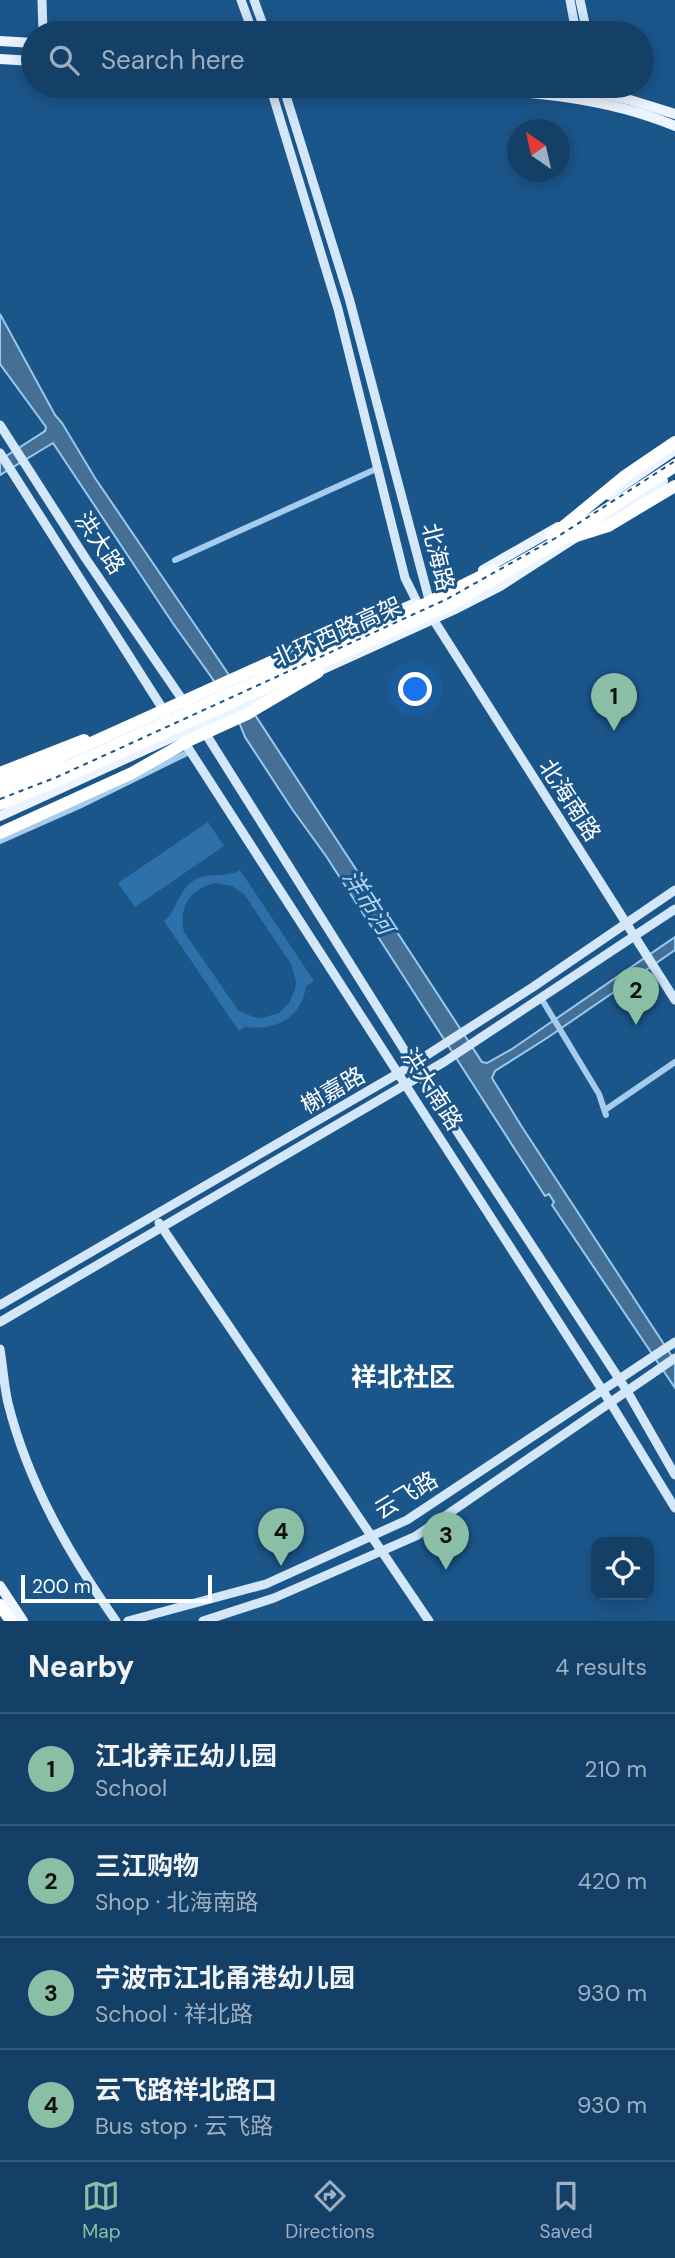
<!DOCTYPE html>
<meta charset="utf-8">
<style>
:root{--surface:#144068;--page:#1d476e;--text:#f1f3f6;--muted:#9dafc0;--line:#33597c;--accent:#8abfa5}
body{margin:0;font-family:"DM Sans","Noto Sans SC",sans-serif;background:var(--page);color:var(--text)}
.controls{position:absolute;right:21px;bottom:21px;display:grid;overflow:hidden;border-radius:14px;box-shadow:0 4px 18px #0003}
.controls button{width:63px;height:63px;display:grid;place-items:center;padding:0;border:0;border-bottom:2px solid var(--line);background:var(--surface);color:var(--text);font:35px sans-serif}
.compass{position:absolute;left:507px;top:119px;width:63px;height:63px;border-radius:50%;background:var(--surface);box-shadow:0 4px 18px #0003;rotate:326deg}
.scale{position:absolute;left:21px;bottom:18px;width:191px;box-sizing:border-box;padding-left:7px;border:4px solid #fff;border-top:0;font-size:19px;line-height:24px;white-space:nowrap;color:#fff;-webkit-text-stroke:5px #1b568b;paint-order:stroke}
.you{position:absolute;left:416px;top:690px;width:24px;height:24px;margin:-18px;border:5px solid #fff;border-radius:50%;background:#1a73e8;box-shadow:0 0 0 10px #1a73e833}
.badge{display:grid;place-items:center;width:46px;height:46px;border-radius:50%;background:var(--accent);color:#111;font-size:23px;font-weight:700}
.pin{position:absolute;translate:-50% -58px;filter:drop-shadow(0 2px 4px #0008)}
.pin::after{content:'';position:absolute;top:37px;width:24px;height:21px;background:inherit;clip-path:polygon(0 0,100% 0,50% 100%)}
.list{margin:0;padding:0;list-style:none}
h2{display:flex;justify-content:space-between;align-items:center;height:91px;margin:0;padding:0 28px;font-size:30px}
h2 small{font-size:23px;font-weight:400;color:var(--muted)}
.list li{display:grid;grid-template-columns:46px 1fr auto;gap:21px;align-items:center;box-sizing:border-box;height:112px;padding:0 28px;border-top:2px solid var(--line)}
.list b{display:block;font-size:26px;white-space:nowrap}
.list p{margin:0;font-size:23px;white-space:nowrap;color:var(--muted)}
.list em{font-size:23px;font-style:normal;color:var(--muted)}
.icon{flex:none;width:38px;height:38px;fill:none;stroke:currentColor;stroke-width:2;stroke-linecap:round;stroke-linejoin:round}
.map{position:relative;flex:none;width:675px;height:1621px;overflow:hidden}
.search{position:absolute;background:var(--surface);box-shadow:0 4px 18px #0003;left:21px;right:21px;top:21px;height:77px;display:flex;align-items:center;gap:18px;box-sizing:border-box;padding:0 24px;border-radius:38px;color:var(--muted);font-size:26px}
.sheet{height:539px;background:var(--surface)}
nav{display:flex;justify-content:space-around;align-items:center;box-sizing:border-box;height:98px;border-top:2px solid var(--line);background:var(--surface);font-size:19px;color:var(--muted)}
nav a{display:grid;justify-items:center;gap:4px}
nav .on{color:var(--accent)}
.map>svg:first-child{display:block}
</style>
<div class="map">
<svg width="675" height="1621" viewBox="0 0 675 1621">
<rect width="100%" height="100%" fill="#1b568b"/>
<!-- green -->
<g fill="#2e70a9" fill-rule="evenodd">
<path d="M208,822l16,24 -89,61 -17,-24z"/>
<path d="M240,870l74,111 -8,5c-4,32 -31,45 -61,41l-6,4 -75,-110c14,-10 12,-28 29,-40 15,-10 33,-2 47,-11zM215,883l17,3 12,8 47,70 5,17 -1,9 -6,13 -10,10 -17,5 -9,-1 -15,-7 -54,-78c-6,-24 6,-43 31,-49z"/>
</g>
<!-- water -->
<path fill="#456f95" stroke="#99c9ef" stroke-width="2" d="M0,314l55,101 7,8 33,55 130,191 257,393 5,1 25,-14 163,-112v13l-128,88 -52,33 -3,7 30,49 153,234v27l-123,-183 2,-3 -5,-8 -4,2 -219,-340 -34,-47 -47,-72 -6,-15 -27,-44 -40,-56 -119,-179 -53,32v-15l45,-29 1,-4 -46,-63z"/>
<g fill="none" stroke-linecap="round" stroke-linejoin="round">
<!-- street -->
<g stroke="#a6cced" stroke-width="6">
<path d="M175,560l201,-91"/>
<path d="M0,841l79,-35 112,-55"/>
<path d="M541,998l58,96 7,21"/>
<path d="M605,1110l70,-48"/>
</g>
<!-- secondary -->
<g stroke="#d3e7f9" stroke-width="9">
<path d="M42,0l1,33"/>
<path d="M241,0l12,33"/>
<path d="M254,0l12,33"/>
<path d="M570,0l6,33"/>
<path d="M580,0l7,33"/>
<path d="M270,86l68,223 67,269 12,24 16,17 242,381"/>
<path d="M283,86l66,212 82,309"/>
<path d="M0,425l86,134 100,146"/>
<path d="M0,453l166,261"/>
<path d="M202,728l211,336 214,327 48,84"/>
<path d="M183,740l427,662 65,106"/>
<path d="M159,1223l270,398"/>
<path d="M0,1305l399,-232 134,-86 142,-97"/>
<path d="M0,1322l444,-260 231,-153"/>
<path d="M0,1349c3,18 4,37 8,54 20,80 61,151 108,218"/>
<path d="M128,1621l138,-37 141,-64 268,-178"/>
<path d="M203,1621l71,-23 142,-62 259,-178"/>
</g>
<!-- primary -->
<g stroke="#ecf5ff" stroke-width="10">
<path d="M0,41l33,2"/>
<path d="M0,59l33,2"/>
<path d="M435,86c80,5 164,8 240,40"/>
<path d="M569,86l61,14 45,14"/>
<path d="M609,495l66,-45"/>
<path d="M483,570l75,-43"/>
<path d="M295,657l120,-54"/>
<path d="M312,674l141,-64 47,-24 163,-105"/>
<path d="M0,816l282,-129"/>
<path d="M0,1586l23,35"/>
</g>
<!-- highway -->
<g stroke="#fff" stroke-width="12">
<path d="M552,536l73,-60 50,-34"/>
<path d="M573,537l35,-11 67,-40"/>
<path d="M0,773l84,-33"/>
<path d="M0,784l273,-123 28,-7"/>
<path d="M0,794l71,-29 328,-148 95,-47"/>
<path d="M0,804l45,-18 406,-182 105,-61 119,-77"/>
<path d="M0,833l132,-60 58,-33 57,-26 71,-42"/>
<path d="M0,1605l11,16"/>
</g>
<defs>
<path id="rail" d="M0,799l57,-22 390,-178 107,-60 121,-78"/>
</defs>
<!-- rail casing -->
<use href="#rail" stroke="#fff" stroke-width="4.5"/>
<!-- rail -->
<use href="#rail" stroke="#1b568b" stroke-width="2" stroke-dasharray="5" stroke-linecap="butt"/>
</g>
<g text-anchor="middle" stroke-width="6" stroke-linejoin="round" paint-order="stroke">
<!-- street labels -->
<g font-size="23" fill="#fff" stroke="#1b568b">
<text transform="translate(100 543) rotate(56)" y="8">洪大路</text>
<text transform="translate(438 557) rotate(76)" y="8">北海路</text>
<text transform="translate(337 632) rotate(-24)" y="8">北环西路高架</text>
<text transform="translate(570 800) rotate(57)" y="8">北海南路</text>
<text transform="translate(432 1089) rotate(57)" y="8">洪大南路</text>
<text transform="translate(333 1090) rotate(-30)" y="8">榭嘉路</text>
<text transform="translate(406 1495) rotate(-31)" y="8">云飞路</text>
</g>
<!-- water labels -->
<g font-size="24" font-style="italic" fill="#b2d6f4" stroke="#1b568b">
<text transform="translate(368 902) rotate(57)" y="8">洋市河</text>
</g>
<!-- quarter labels -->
<g font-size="26" font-weight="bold" fill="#fff" stroke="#1b568b">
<text x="403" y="1386">祥北社区</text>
</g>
</g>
</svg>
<div class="controls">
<button><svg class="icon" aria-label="locate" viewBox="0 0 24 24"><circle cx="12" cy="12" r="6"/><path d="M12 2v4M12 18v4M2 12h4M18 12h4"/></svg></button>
</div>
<svg class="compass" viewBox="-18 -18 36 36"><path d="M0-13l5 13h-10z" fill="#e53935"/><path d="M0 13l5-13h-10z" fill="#9dafc0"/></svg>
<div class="scale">200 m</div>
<div class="you"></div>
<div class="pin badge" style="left:614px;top:731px">1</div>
<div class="pin badge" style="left:636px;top:1025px">2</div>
<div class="pin badge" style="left:446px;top:1570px">3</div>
<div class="pin badge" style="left:281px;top:1566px">4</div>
<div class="search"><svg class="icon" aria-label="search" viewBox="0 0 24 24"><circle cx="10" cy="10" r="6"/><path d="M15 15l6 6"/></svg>Search here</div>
</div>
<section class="sheet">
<h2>Nearby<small>4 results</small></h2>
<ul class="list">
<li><span class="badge">1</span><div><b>江北养正幼儿园</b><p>School</p></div><em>210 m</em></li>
<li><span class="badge">2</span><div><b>三江购物</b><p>Shop · 北海南路</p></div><em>420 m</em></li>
<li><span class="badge">3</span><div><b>宁波市江北甬港幼儿园</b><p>School · 祥北路</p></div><em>930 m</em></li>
<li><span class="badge">4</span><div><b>云飞路祥北路口</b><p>Bus stop · 云飞路</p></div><em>930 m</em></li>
</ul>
</section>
<nav>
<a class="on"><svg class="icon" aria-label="map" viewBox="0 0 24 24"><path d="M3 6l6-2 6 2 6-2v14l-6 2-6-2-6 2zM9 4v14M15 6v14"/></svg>Map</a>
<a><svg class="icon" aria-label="directions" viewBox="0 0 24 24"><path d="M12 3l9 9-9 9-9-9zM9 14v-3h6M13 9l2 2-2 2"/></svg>Directions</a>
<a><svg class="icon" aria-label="saved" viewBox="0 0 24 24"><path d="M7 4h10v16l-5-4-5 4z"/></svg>Saved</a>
</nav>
